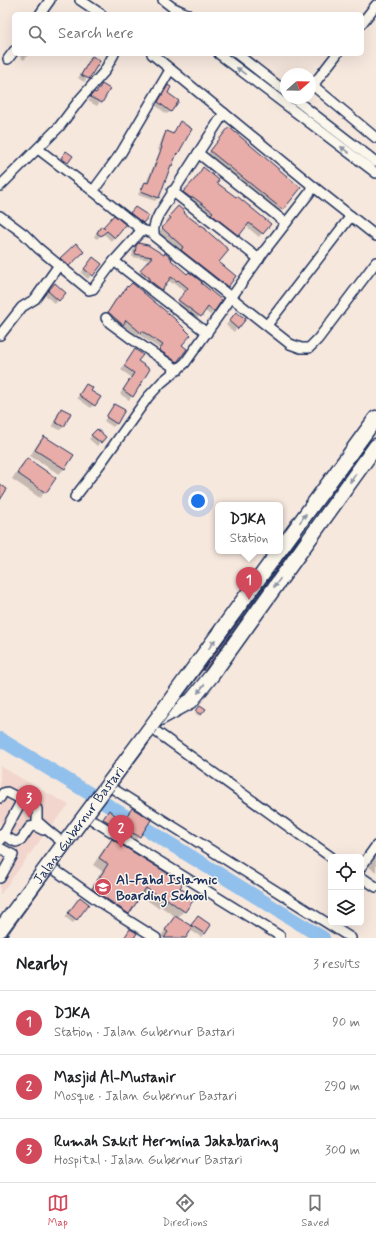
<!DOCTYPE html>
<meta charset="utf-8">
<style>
:root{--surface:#fff;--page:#f6f6f6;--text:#202124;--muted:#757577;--line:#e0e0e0;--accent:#d1495b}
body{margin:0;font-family:Mynerve,sans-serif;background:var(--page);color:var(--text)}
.controls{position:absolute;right:12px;bottom:12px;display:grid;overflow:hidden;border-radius:6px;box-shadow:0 4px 16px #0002}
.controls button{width:36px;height:36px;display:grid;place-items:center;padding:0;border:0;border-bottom:1px solid var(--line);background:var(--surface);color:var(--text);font:20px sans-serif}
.compass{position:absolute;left:280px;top:68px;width:36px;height:36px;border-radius:50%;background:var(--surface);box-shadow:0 4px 16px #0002;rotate:70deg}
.you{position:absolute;left:198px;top:501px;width:14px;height:14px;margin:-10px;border:3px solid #fff;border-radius:50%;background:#1a73e8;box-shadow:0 0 0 6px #1a73e833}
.badge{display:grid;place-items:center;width:26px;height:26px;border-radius:50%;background:var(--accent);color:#fff;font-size:13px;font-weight:700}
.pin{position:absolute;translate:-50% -33px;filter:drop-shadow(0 1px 2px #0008)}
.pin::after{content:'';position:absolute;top:21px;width:14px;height:12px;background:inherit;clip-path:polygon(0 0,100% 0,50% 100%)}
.popup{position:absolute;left:215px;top:502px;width:68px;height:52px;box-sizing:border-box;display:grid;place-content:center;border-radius:6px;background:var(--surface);filter:drop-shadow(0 1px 3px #0005);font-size:13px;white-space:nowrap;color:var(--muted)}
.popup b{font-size:15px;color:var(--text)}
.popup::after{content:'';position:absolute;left:50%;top:100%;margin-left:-8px;border:8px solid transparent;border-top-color:var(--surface)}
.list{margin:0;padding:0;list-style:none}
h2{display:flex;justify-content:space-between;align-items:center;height:52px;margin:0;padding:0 16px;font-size:17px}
h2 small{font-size:13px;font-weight:400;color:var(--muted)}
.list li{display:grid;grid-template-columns:26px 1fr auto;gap:12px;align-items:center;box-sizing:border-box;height:64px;padding:0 16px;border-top:1px solid var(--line)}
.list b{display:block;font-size:15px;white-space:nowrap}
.list p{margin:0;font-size:13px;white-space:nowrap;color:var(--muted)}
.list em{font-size:13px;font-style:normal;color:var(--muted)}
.icon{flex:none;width:22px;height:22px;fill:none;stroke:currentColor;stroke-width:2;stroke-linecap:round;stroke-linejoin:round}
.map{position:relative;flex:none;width:376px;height:938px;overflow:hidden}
.search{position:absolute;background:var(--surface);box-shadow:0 4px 16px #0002;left:12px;right:12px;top:12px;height:44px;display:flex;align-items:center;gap:10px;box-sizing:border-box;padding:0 14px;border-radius:6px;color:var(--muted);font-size:15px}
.sheet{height:244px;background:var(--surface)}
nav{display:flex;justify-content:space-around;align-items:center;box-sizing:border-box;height:56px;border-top:1px solid var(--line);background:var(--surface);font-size:11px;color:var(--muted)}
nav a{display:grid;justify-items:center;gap:2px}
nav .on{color:var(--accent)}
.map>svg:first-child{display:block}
</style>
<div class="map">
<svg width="376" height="938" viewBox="0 0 376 938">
<rect width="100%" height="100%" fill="#f7e8de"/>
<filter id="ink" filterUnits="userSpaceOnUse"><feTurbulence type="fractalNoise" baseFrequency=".025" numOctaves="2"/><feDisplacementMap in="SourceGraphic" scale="8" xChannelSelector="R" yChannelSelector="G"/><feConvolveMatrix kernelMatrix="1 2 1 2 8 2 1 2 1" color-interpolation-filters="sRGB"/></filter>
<g filter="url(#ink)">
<!-- built -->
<path fill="#f2d6ce" d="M0,766l69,39 -22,26 -47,64z"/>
<!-- shadow -->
<g fill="#0003">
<path d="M17,54h12l-5,6z"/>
<path d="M92,57l7,4 -15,21 -6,-4z"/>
<path d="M102,85l7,4 -12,17 -9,-5 7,-8 1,1z"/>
<path d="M168,86l-1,8 4,17 -4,3 -11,-8z"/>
<path d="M180,123l10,6 -15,27 -17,42 -3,3 -17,-6 4,-9 4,-3 14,-32 -2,-1 5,-14 4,-4 5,2z"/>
<path d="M224,133l75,55 -22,26 -71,-58z"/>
<path d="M63,155l5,7 -4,4 -5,-4z"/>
<path d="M203,168l59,65 -3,4 -13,-11 -11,13 -54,-43z"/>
<path d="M132,211l15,6 -8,9 -11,-9z"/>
<path d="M174,211l43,52 18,13 -12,14 -65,-57 10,-11 -2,-1z"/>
<path d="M110,220l15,5 -14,16 -8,-8 -6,6 -3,-2 3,-6 4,-4 2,2z"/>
<path d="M76,244l6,8 -17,16 -8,-6z"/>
<path d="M139,244l31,16 43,51 -3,4 -6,-5 -7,9 -21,-15 9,-12 -11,-9 -1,1 -5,-4 -10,13 -20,-19 11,-14 -17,-3 1,-7z"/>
<path d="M89,262l11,3 -12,14 -7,-6z"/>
<path d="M51,288l13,5 -9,11 -10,-9z"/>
<path d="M127,288l49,73 -4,4 -16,-11 4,-5 -22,-15 -1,1 -15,-11 -3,4 -14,-12 10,-16 4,-3z"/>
<path d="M233,317l4,11 -3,4 -8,-7z"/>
<path d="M135,350l1,12 -4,34 -3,4 -9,-6 11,-17 -10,-7z"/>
<path d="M84,388l15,9 -8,11 -14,-10z"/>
<path d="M115,405l2,18 -4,4 -9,-6z"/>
<path d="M62,409l2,17 -4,4 -8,-4 6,-13z"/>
<path d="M93,434l7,8 -3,4 -8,-7z"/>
<path d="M44,437l28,19 -8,13 -5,5 -29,-18 8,-13z"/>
<path d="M27,460l18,32 -5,6 -28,-19 9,-14z"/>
<path d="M294,544l-90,126 -7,7z"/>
<path d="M201,706l3,3 -5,7 -4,-3z"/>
<path d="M132,809l18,11 -14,20 -7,-5 2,-3 -11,-6z"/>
<path d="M108,813l5,2 -6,9 -4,-3z"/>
<path d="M112,840l67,48 5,23 -7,7 13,9 8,-10 12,8 -9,12 -11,-7 -6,8h-21l-2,-2 9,-14 6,-5 -16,-11 -2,2 -18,-13 -12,18 -7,7 -35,-24 16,-25 -9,-6 12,-18z"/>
<path d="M376,855v17l-7,-5z"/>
<path d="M80,899l-3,20 -4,4 -8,-6z"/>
</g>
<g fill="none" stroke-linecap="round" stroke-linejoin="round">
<!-- river -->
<g stroke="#91c0ec" stroke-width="14">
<path d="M0,739l92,56"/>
<path d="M104,803l219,135"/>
</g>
</g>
<!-- building -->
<g fill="#e8ada8" stroke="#1b2f5e">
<path d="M92,56l8,5 -11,18 -8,-4z"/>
<path d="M102,84l8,5 -8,14 -12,-6 4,-5 2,1z"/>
<path d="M168,85l3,2 -3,6 11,8 -8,11 -13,-10z"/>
<path d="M180,121l12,8 -14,25 -1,-1 -5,13 -1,-1 -12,33 -18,-7 4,-9 3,1 14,-36 -1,-1 5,-15 7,3z"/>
<path d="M229,127l72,61 -18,22 -73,-59z"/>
<path d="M66,151l7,5 -5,7 -7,-5z"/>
<path d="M203,167l16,13 -2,3 19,14 1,-1 34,28 -8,10 -14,-11 -10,13 -28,-22 2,-2 -20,-15 -2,1 -8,-6 13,-14z"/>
<path d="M178,206l7,6 -1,1 17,13v-1l5,3v2l23,20 -10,12 17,14 -8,11 -47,-37 2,-3 -21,-19 9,-10 -2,-2z"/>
<path d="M135,207l14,9 -6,7 -13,-10z"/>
<path d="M114,215l12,10 -8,10 -1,-1 -2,4 -8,-7 -6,5 -4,-3 4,-7 4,3 -2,-2z"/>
<path d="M76,243l8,9 -15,14 -9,-8z"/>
<path d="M138,243l10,2 16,10 1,-2 7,6 -1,1 16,14 2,-2 13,10 -1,1 21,17 -8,12 -6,-5 -7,10 -23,-17 10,-12 -10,-8 -1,1 -6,-4 -9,13 -13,-10 1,-2 -10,-8 12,-13 -17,-3 1,-8z"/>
<path d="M93,257l9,7 -9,12 -9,-7z"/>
<path d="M55,283l11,10 -7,8 -11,-10z"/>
<path d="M132,283l43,36 16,16 -9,10 5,4 -10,13 -18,-12 4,-5 -21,-14 -1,2 -15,-13 -3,5 -15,-13 11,-17 1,2 7,-11 1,1z"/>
<path d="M236,312l10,7 -8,10 -9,-8z"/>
<path d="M135,349l8,6 -5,6 12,8 -17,28 -10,-7 11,-17 -10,-7z"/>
<path d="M86,384l7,4 -2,3 10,6 -6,9 -16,-11z"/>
<path d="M114,404l11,6 -8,14 -11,-7z"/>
<path d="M61,408l10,5 -7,14 -9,-5z"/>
<path d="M97,429l9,8 -5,6 -10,-8z"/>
<path d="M44,436l30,19 -9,14 -30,-19z"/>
<path d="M27,458l29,20 -10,15 -29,-20z"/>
<path d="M0,484l7,5 -7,11z"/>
<path d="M301,536l-96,134v1l-2,-1z"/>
<path d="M200,705l6,4 -5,6 -5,-4z"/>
<path d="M132,808l19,12 -11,17 -9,-5 2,-3 -11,-6z"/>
<path d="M109,810l6,5 -5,8 -7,-4z"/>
<path d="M112,839l71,44 -3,5 15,10 -10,14 -18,-13 -1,3 -20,-14 -17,26 -37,-25 16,-25 -9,-6z"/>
<path d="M80,897l9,7 -12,16 -9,-7z"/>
<path d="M175,916l18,11 -7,11h-22l4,-6 -3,-2z"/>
<path d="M198,916l13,9 -6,9 -14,-9z"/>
<path d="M130,929l7,4 -3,5h-10z"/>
</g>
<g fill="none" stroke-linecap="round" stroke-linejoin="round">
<defs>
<g id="minor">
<path d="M80,0l21,14"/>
<path d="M163,0l9,7 15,7"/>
<path d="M40,14l10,-14"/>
<path d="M362,23l14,-18"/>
<path d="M152,54l162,133 62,49"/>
<path d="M219,54l157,119"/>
<path d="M237,54l49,38"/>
<path d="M337,54l-20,26 -2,4 1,4 60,50"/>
<path d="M8,59l6,-8"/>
<path d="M293,98l83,64"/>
<path d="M224,113l-65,101c-4,8 -7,15 -4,23l135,107 11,4h8l9,-9 58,-77"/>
<path d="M38,149l55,42 49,39"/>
<path d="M198,153l88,70"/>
<path d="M0,186l59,-59 22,-29 23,-26 10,-18"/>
<path d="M93,191l28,-38 49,-83"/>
<path d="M172,191l87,68"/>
<path d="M0,216l24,18 14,14 51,42 4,-1 21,-28 28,-31 11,3"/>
<path d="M114,261l93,72"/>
<path d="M106,318l4,5 19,14 49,33"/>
<path d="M267,325l84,-109"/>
<path d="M0,335l22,-28 13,-8 24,-34"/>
<path d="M75,497l26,-34 47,-66 14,-15 23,-19 80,-113 49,-63"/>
<path d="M151,728l180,129"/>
<path d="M107,785l244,153"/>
<path d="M0,798l3,-5 4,-1 27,14 3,3v12c9,8 18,16 28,23"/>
<path d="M86,816l194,120v2"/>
<path d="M0,834l16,8 5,-2 9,-13 5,-1 8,4"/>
<path d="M0,840l22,-40"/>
<path d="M0,848l13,7 -13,23"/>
<path d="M48,865l62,44 46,29"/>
<path d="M361,867l15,-21"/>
<path d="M361,877l15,10"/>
</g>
<g id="highway">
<path d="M280,550l96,-132"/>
<path d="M160,718l31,-17 21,-26 164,-229"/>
<path id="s1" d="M0,930l156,-210 123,-169"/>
</g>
</defs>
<!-- minor casing -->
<use href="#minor" stroke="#1b2f5e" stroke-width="12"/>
<!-- highway casing -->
<use href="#highway" stroke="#1b2f5e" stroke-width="17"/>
<!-- minor -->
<use href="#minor" stroke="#fbf7ec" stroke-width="9"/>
<!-- highway -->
<use href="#highway" stroke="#fbf7ec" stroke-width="14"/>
<!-- tram -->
<path stroke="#1b2f5e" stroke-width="1" d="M5,938l371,-507"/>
</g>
<!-- one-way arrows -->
<defs><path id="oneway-solid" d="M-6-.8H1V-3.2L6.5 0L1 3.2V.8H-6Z"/></defs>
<g fill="#8b93a5">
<use href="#oneway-solid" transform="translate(241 71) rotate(-143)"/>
<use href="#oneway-solid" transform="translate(345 150) rotate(-143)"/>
<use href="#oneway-solid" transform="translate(353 478) rotate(126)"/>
<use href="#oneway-solid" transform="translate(303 518) rotate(-54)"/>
<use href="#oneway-solid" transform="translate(277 583) rotate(126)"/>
<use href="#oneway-solid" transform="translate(212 644) rotate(-54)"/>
<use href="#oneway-solid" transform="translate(201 689) rotate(129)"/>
</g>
</g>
<!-- icons -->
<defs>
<symbol id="school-disc" viewBox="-11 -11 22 22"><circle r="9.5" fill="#d1495b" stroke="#fbf7ec"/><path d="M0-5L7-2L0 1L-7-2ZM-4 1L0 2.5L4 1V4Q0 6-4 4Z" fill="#fff"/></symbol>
</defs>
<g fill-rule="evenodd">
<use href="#school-disc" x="93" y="877" width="20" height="20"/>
</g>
<g text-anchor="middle" stroke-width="3" stroke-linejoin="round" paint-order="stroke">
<!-- street labels -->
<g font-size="14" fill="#1b2f5e" stroke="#fbf7ec">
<text dy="5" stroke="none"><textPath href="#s1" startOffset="131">Jalan Gubernur Bastari</textPath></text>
</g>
<!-- poi labels -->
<g font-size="14" font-weight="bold" fill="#1b2f5e" stroke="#fbf7ec" text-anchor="start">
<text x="116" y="884">Al-Fahd Islamic<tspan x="116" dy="16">Boarding School</tspan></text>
</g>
</g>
</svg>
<div class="controls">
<button><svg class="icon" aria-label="locate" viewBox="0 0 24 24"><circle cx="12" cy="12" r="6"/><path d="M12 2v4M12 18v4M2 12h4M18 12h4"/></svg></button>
<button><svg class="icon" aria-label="layers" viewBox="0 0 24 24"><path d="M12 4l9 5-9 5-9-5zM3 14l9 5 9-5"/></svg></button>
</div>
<svg class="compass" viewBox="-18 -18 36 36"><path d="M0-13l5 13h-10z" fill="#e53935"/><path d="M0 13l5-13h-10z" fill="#757577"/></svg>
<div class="you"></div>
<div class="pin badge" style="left:249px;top:600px">1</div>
<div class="popup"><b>DJKA</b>Station</div>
<div class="pin badge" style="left:121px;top:848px">2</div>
<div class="pin badge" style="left:29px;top:818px">3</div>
<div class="search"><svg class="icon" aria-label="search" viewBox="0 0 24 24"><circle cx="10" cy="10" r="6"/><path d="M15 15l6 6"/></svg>Search here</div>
</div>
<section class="sheet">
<h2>Nearby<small>3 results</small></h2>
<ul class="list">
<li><span class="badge">1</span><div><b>DJKA</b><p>Station · Jalan Gubernur Bastari</p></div><em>90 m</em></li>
<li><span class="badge">2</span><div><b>Masjid Al-Mustanir</b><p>Mosque · Jalan Gubernur Bastari</p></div><em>290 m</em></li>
<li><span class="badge">3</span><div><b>Rumah Sakit Hermina Jakabaring</b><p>Hospital · Jalan Gubernur Bastari</p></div><em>300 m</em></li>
</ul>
</section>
<nav>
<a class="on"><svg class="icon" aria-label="map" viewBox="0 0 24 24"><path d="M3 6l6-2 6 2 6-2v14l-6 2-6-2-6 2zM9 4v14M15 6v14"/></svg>Map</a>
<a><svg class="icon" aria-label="directions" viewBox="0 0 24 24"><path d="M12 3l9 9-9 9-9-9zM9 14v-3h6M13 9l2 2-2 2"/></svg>Directions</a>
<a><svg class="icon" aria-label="saved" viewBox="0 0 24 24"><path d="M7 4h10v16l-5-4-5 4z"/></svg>Saved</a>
</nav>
